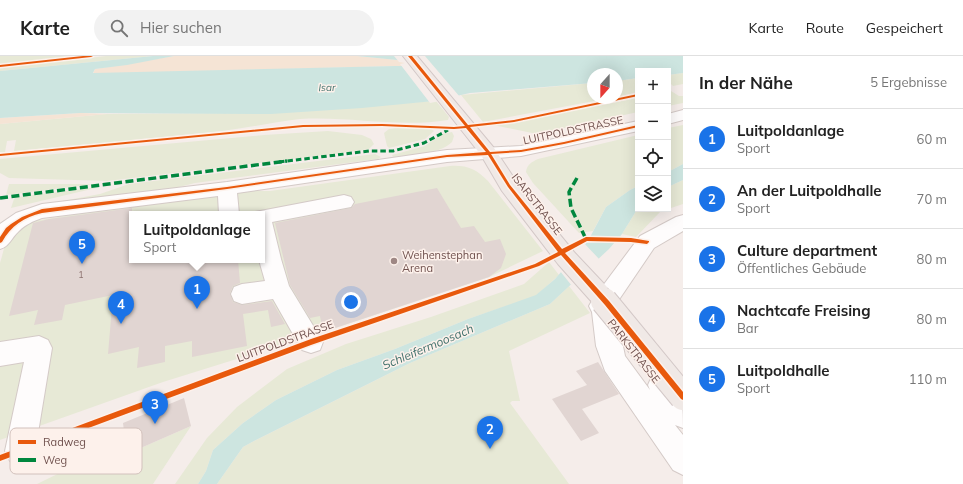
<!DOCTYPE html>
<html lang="de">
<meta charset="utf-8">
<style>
:root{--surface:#fff;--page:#f2f2f2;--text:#222;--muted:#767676;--line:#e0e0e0;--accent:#1a73e8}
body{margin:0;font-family:Mulish,sans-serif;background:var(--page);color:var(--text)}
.controls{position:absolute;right:12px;top:12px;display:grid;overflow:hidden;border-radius:0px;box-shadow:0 4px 16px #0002}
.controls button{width:36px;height:36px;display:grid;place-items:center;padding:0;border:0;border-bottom:1px solid var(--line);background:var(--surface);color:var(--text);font:20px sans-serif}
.compass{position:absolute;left:587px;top:12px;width:36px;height:36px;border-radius:50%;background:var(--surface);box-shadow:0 4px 16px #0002;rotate:201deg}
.you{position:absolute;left:351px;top:246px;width:14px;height:14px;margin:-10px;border:3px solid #fff;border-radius:50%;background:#1a73e8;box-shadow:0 0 0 6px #1a73e833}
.badge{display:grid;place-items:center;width:26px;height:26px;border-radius:50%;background:var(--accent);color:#fff;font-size:13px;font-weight:700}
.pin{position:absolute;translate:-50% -33px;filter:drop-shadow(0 1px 2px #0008)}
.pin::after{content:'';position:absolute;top:21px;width:14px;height:12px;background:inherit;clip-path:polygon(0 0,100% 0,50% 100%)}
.popup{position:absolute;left:129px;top:155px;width:136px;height:52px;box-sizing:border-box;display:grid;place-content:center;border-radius:0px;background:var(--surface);filter:drop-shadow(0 1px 3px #0005);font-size:13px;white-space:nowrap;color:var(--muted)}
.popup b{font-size:15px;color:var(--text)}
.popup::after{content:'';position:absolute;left:50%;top:100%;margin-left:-8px;border:8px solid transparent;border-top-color:var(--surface)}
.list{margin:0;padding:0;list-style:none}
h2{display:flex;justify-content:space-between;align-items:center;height:52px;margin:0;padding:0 16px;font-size:17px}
h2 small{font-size:13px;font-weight:400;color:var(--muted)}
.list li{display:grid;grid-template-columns:26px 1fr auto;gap:12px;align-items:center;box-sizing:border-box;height:60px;padding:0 16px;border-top:1px solid var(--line)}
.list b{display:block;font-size:15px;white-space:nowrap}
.list p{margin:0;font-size:13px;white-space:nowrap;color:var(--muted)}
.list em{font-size:13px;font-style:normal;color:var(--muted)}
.icon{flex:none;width:22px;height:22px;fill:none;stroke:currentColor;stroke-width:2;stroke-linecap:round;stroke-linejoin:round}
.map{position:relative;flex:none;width:683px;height:428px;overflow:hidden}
header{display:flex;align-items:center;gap:24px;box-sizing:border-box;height:56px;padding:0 20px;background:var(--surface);border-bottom:1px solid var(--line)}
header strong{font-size:19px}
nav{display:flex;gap:22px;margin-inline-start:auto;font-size:14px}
.search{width:280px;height:36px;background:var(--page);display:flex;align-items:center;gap:10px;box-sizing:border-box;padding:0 14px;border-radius:22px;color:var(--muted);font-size:15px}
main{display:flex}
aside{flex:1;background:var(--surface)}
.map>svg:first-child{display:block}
</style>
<header>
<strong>Karte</strong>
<div class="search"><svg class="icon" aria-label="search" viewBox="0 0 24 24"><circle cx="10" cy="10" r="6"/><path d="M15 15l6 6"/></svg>Hier suchen</div>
<nav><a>Karte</a><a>Route</a><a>Gespeichert</a></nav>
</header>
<main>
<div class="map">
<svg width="683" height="428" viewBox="0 0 683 428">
<rect width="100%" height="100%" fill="#f5edea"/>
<!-- green -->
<g fill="#e7e9d6" fill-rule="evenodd">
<path d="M0,0h71l-71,9z"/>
<path d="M106,0h47l-153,15v-3z"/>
<path d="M683,17v11l-10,2 -5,-5v-6z"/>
<path d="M638,22v14l-21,5v-16z"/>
<path d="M593,27v15h17l-127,24 -22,-27z"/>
<path d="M671,35l8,5h4v7l-15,3v-14z"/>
<path d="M638,42v14l-101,22 -44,-9 26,-4z"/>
<path d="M434,45h2l13,16 -1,3c-49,8 -98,-4 -148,-1 -26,3 -52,9 -78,12 -69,7 -139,14 -208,20l2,-11 -9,1 -2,11h-5v-28l107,-10 129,-1z"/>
<path d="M683,69v39l-15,8v-44z"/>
<path d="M398,72l33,1 3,2 -9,8 -36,9 -2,-2 -3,-13 5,-4z"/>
<path d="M328,75l34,4 9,4 3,5 -5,5 -27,4 -235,28 -98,-3 -9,-5v-14l264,-24z"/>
<path d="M452,76l2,4 -2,6c-13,13 -41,12 -59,15l-1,-2 33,-9 17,-12z"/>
<path d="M638,79v51l-8,4 -24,17 -13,24 -14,2 -46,-50 -7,-11c1,-8 6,-10 12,-13z"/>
<path d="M375,98l6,3 -3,2 -183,24 -28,7 -137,18v-1l70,-13 29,-10z"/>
<path d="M450,110c17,-1 26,3 38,15l55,70 -54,26 -166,55 -160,50 -163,58v-177c8,-27 6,-31 34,-42l110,-18 101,-12h25zM132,158h130v46h-130z"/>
<path d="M683,124v24l-15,5v-22z"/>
<path d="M9,128h86l-89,11z"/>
<path d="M92,132h4l-85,20 3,-9 3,-2z"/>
<path d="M638,152l30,1 -8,3 -24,25 -14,-3z"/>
<path d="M549,206l10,13 -23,21 -68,23 -73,30 -58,21 -61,30 -33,23 -30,27 -7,21 -8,13h-23l32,-46 30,-31 50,-38 59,-25 85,-27 93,-33z"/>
<path d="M569,230l21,27 -81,38 11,50h-8l-2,2 59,81h-352l26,-37 11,-6 156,-78 140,-59z"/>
<path d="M191,370l-38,58h-116l88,-43 2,13z"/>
</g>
<!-- sand -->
<g fill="#f5e4d5">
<path d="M174,0h183l50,5 -3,5h-9l-302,8 2,-5z"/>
<path d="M80,57l27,1 -107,10v-6z"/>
</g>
<!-- water -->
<g fill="#cde5e0">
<path d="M153,0h21l-47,9 -32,4 -2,4 302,-7h9l3,-5 -50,-5h326v17l-15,2v-4h-30v7l-21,3v-7h-24v9l-123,10 -36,8 -72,7 -91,6 -191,-1 -80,5v-47z"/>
<path d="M683,108v16l-15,7v-15z"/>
<path d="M638,130v22l-16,26 -13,15 -59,55 -140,59 -156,78 -11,6 -26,37h-19l8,-13 7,-21 30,-27 33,-23 61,-30 58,-21 73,-30 68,-24 19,-16 33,-38 18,-34 24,-17z"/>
</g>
<!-- pier -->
<g fill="#f5edea">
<path d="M394,0h31l35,41 -30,6 -30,-39 5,-1 -6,-1z"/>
<path d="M584,187l16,17 -28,26 -12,-15z"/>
</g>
<!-- building -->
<g fill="#e1d5d2">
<path d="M437,132l24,40 13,-2 11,16 15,-3 6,15 -5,14 -12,9 -166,55 -3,-16 -10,2 -20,-33 -15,-62 76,-15 4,-4z"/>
<path d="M132,152v52h106l2,23 -7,3 -3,7 3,9 9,3 30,-4 13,23 -14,3 -3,-17 -25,4 4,32 -55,11v-16l-27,5v16l-28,6 2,-21 -31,7 5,-59 -48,10 -3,15 -28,5 4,-15 -29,6 24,-93 16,-4z"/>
<path d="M598,306l21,32 -37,15 17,24 -18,8 -29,-42 35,-14 -11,-14z"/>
<path d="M184,342l7,28 -64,28 -4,-31z"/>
</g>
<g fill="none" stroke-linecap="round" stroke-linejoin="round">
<defs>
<g id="minor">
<path d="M683,54v10l-15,4v-10z"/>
<path d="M638,65v10l-117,25 -74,6 -210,31 2,21h-20l-1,-18 -176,22c-9,3 -17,7 -23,13 -8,7 -9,15 -19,18v-25l16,-11 26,-9 185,-22 220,-32 74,-4z"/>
<path d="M344,139l7,2 3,5 -3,5 -79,15 9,37 8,27 34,56 -3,8 -9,3 -9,-3 -29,-51 -31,5 -8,-3 -3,-7 3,-7 8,-3 23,-3 -6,-21h3v-46h-8l1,-2z"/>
<path d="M683,159v16l-29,17 -40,59 4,8 -1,2 8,39 25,34 -2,-5 4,-9 9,-4c22,11 22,31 22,56l-8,-3 8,10v40l-10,-5 -68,-99 -9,-25 -4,-34 -3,-6 4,-7 47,-63 36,-19z"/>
<path d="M39,280l9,4 4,8 -17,103 -5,10 -10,5 -10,-5 -5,-10 19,-89 -24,4v-24z"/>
</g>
<path id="major" d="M403,0h14l77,92 22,33 58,71 33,35 3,7 -3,7 -8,3 -8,-3 -33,-37 -56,-73 -21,-36z"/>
</defs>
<!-- minor casing -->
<use href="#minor" stroke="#d4cac7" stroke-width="2"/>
<!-- major casing -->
<use href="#major" stroke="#d3c8c7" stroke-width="2"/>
<!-- minor -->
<use href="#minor" fill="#fefcfc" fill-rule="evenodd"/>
<!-- major -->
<use href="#major" fill="#f0e9e6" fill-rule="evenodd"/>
<defs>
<path id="major-bridge-far1" d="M599,238l6,8"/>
<path id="major-bridge" d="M604,245l79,96"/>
</defs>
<!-- major-bridge-far1 casing -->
<use href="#major-bridge-far1" stroke="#d3c8c7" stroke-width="22" stroke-linecap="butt"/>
<!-- major-bridge casing -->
<use href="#major-bridge" stroke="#d3c8c7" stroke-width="28" stroke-linecap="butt"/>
<!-- major-bridge-far1 -->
<use href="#major-bridge-far1" stroke="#f0e9e6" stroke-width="20"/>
<!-- major-bridge -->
<use href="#major-bridge" stroke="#f0e9e6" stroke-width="26"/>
<!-- quiet-far1 -->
<path stroke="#00873e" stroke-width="3" stroke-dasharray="5.5 3" stroke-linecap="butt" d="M279,106l90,-11h24l31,-8 24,-13"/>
<!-- quiet -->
<g stroke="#00873e" stroke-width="3.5" stroke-dasharray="8 3.5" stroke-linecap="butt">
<path d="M577,122l-8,14 2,16 15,31"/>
<path d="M0,142l287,-37"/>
</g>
<defs>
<g id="cycleway">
<path d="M83,0h10l-2,1 -91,10v-2z"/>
<path d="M408,0h4l56,69 46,-5 124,-26v2l-124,26 -44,5 20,25 31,-2 43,-8 74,-17v2l-74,17 -43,8 -30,2 19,31 52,64 24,-12 45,1 18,3v1l-2,2 -16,-2 -44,-1 -22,12 44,48 74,91v8l-2,-1 -76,-94 -44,-50 -22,11 -228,79 -311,116v-6l311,-116 224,-75 23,-12 -50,-65 -20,-32 -41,2 -220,32 -185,24c-18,4 -31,13 -40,29l-2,1v-6l6,-9 5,-4 11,-7 20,-8 185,-22 220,-32 39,-3 -20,-24 -12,1 -72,-3 -79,1 -303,29v-2l303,-29 79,-1 72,3 11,-1z"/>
</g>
</defs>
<!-- cycleway casing -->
<use href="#cycleway" stroke="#fdf1eb" stroke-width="3"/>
<!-- cycleway -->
<use href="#cycleway" fill="#e8590c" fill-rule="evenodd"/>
</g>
<!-- markers -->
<circle fill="#9e8784" stroke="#fdf1eb" stroke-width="1.5" cx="394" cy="205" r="4"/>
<g text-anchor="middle" stroke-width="3" stroke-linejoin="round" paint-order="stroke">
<!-- number labels -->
<g font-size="9" fill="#8d7370">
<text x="81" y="222">1</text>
</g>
<!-- far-water labels -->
<g font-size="10" font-style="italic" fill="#43736e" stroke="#fdf1eb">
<text transform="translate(327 31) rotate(-1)" y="4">Isar</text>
</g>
<!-- street labels -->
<g font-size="11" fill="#6f504d" stroke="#fdf1eb">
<text transform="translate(573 74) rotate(-12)" y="4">LUITPOLDSTRASSE</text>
<text transform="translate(537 148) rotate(52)" y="4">ISARSTRASSE</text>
<text transform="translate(285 285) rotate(-20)" y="4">LUITPOLDSTRASSE</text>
<text transform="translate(634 295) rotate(52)" y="4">PARKSTRASSE</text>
</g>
<!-- poi labels -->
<g font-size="11" fill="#6f504d" stroke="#fdf1eb" text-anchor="start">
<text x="402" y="203">Weihenstephan<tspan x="402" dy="13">Arena</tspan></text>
</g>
<!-- water labels -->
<g font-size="12" font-style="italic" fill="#43736e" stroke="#fdf1eb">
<text transform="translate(428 291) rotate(-23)" y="4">Schleifermoosach</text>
</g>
</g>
<!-- legend -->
<rect x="10" y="372" width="132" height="46" rx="6" fill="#fdf1eb" stroke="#d2c1bc" stroke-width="1"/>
<rect x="18" y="384" width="18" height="4" fill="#e8590c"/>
<rect x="18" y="402" width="18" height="4" fill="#00873e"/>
<g font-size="11" fill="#6f504d">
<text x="43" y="390">Radweg</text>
<text x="43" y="408">Weg</text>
</g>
</svg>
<div class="controls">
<button>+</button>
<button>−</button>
<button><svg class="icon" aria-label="locate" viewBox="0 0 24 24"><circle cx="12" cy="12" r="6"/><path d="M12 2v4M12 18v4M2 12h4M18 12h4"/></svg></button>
<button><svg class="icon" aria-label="layers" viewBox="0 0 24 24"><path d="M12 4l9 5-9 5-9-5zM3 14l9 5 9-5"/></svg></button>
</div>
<svg class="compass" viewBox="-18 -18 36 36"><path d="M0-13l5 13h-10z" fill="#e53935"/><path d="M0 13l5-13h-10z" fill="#767676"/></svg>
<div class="you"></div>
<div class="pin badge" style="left:197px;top:253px">1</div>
<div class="popup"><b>Luitpoldanlage</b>Sport</div>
<div class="pin badge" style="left:490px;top:393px">2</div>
<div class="pin badge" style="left:155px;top:368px">3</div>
<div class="pin badge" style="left:121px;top:268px">4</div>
<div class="pin badge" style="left:82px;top:208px">5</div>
</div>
<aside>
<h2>In der Nähe<small>5 Ergebnisse</small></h2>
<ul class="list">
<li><span class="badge">1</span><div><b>Luitpoldanlage</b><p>Sport</p></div><em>60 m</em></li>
<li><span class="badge">2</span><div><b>An der Luitpoldhalle</b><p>Sport</p></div><em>70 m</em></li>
<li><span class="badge">3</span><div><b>Culture department</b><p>Öffentliches Gebäude</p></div><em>80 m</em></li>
<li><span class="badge">4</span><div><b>Nachtcafe Freising</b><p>Bar</p></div><em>80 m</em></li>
<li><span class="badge">5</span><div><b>Luitpoldhalle</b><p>Sport</p></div><em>110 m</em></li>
</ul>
</aside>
</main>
